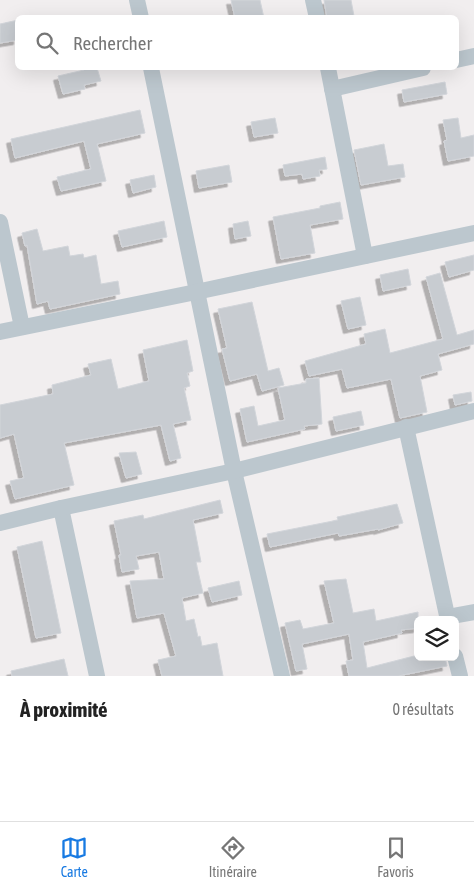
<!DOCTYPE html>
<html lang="fr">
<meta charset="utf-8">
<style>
:root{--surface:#fff;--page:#f6f6f6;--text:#222;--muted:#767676;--line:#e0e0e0;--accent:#187ae2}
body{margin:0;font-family:"Asap Condensed",sans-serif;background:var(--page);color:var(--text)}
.controls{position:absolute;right:15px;bottom:15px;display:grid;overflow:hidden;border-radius:8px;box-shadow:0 5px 20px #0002}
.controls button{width:45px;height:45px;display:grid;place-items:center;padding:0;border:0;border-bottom:1px solid var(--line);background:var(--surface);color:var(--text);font:25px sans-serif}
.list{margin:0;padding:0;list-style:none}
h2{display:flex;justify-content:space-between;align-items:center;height:65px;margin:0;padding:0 20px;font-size:21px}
h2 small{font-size:16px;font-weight:400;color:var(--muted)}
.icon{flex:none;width:28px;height:28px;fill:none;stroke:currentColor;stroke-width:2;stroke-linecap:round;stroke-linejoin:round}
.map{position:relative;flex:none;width:474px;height:676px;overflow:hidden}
.search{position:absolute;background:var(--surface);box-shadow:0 5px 20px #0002;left:15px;right:15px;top:15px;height:55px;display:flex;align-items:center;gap:12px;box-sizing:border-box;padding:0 18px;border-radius:8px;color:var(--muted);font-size:19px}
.sheet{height:145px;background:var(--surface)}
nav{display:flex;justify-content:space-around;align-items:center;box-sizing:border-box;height:70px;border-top:1px solid var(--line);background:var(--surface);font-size:14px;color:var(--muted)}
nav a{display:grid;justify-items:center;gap:2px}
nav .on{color:var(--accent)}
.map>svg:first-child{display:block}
</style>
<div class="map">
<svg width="474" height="676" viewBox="0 0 474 676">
<defs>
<filter id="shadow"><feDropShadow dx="-4.5" dy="4.5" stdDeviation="0" flood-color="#0004"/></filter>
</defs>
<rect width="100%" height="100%" fill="#f1eeef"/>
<!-- building -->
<g fill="#c8ccd1" stroke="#d2d5da" filter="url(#shadow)">
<path d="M231,0h29l4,18h-29z"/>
<path d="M324,0h27l3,16 -27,2z"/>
<path d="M18,20v20l-18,3v-19z"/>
<path d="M84,68h13l4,13 -17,4 1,4 -22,5 -5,-18 26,-6z"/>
<path d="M445,82l2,12 -43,8 -2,-12z"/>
<path d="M140,110l5,23 -48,11 9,37 -45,10 -4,-14 34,-8 -7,-28 -69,17 -4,-19z"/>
<path d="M275,118l3,15 -24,4 -3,-15z"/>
<path d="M458,118l3,20 13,-3v21l-26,5 -4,-20 3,-1 -4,-20z"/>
<path d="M384,144l4,22 15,-2 2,13 -44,8 -7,-35z"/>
<path d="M325,157l2,12 -8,1 1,6 -17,3 -1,-5 -17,2 -2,-11z"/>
<path d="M229,165l3,17 -33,6 -3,-17z"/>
<path d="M154,175l2,12 -23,6 -3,-13z"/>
<path d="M340,202l3,17 -33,6 5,28 -34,6 -8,-42 47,-9v-2z"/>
<path d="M164,221l3,16 -45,10 -4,-16z"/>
<path d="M248,221l3,15 -16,3 -2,-15z"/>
<path d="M37,229l6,22 25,-5 2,10 13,-2 1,4 12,-3 5,29 17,-3 2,13 -70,15 -2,-8 -11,3 -10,-59 -2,1 -3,-13z"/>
<path d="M474,255v15l-25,7 -4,-15z"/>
<path d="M408,269l3,16 -28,6 -3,-16z"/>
<path d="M440,273l17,62 17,-5v14l-36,10 4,16 -22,6 7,36 -27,6 -9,-39 -44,9 -5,-19 -33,7 -4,-15 61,-17 -2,-10 21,-5 5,24 53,-14 -17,-62z"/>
<path d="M360,297l6,28 -18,4 -7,-28z"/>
<path d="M252,302l16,69 11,-3 5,17 -22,6 -5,-17 -27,7 -8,-32 5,-1 -9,-39z"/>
<path d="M187,340l6,31 -6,2 3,13 -6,2 7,32 -18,4 8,34 -11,3 -9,-36 -97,18 10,42 -59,14 -5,-18 14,-3 -10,-44 -14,4v-33l53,-11 -1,-9 39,-10 -3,-11 23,-5 7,30 31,-8 -6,-31z"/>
<path d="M319,378l3,46 -18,2 1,3 -58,13 -7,-33 14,-3 4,20 27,-6 -7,-32 28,-5v-4z"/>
<path d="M471,392l1,9 -17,4 -2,-10z"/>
<path d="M361,411l3,14 -28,6 -3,-14z"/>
<path d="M136,452l6,22 -16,4 -7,-25z"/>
<path d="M220,500l3,13 -30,7 8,42h-5l7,31 -21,5 4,23 8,-2 4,18 2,-1 2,10 15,-3 6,33h-61l-4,-16 18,-4 -12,-43 -27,5 -7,-37 34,-2 -5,-27 -23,4 3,13 -17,3 -3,-17h2l-7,-34 29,-6 1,4z"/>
<path d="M397,504l6,19 -25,7v-1l-39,7 -1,-3 -68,14 -3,-13 71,-14 -1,-3z"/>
<path d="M42,541l19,92 -25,5 -19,-91z"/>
<path d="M346,579l7,34 21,-4 2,12 42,-9v16l-17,2 1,3 -39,9 4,26 51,-13v2h27l2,9 -49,10h-49l-3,-15 7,-1 -4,-26 -47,10 5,25 -11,2 -11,-48 15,-3 3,9 31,-6 -10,-42z"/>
<path d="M239,581l3,14 -30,7 -4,-14z"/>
<path d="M64,659l4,17h-56l-1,-5z"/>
</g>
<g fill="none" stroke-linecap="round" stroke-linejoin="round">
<!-- minor -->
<g stroke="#bcc7ce" stroke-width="16">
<path d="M137,0l4,18"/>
<path d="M313,0l4,18"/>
<path d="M456,60l18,-4"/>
<path d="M151,68l83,403 48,205"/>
<path d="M328,68l37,188"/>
<path d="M332,89l91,-21"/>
<path d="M0,222l22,105"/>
<path d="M0,332l196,-40 278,-59"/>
<path d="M406,427l42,193"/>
<path d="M61,508l36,168"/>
<path d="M0,523l61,-15 173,-37 240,-60"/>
<path d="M447,617l27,-5"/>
<path d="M455,656l5,20"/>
</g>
</g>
</svg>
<div class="controls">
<button><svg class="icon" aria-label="layers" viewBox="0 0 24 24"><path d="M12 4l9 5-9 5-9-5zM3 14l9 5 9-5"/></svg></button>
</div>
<div class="search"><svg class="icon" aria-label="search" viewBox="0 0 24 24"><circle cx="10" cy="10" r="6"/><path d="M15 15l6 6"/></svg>Rechercher</div>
</div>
<section class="sheet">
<h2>À proximité<small>0 résultats</small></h2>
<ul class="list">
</ul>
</section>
<nav>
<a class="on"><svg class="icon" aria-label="map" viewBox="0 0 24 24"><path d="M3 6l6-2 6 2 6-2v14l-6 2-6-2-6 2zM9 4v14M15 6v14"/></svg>Carte</a>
<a><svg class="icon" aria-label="directions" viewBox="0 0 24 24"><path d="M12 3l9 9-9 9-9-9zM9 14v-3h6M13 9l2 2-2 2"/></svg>Itinéraire</a>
<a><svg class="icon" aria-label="saved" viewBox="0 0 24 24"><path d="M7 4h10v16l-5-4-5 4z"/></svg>Favoris</a>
</nav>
